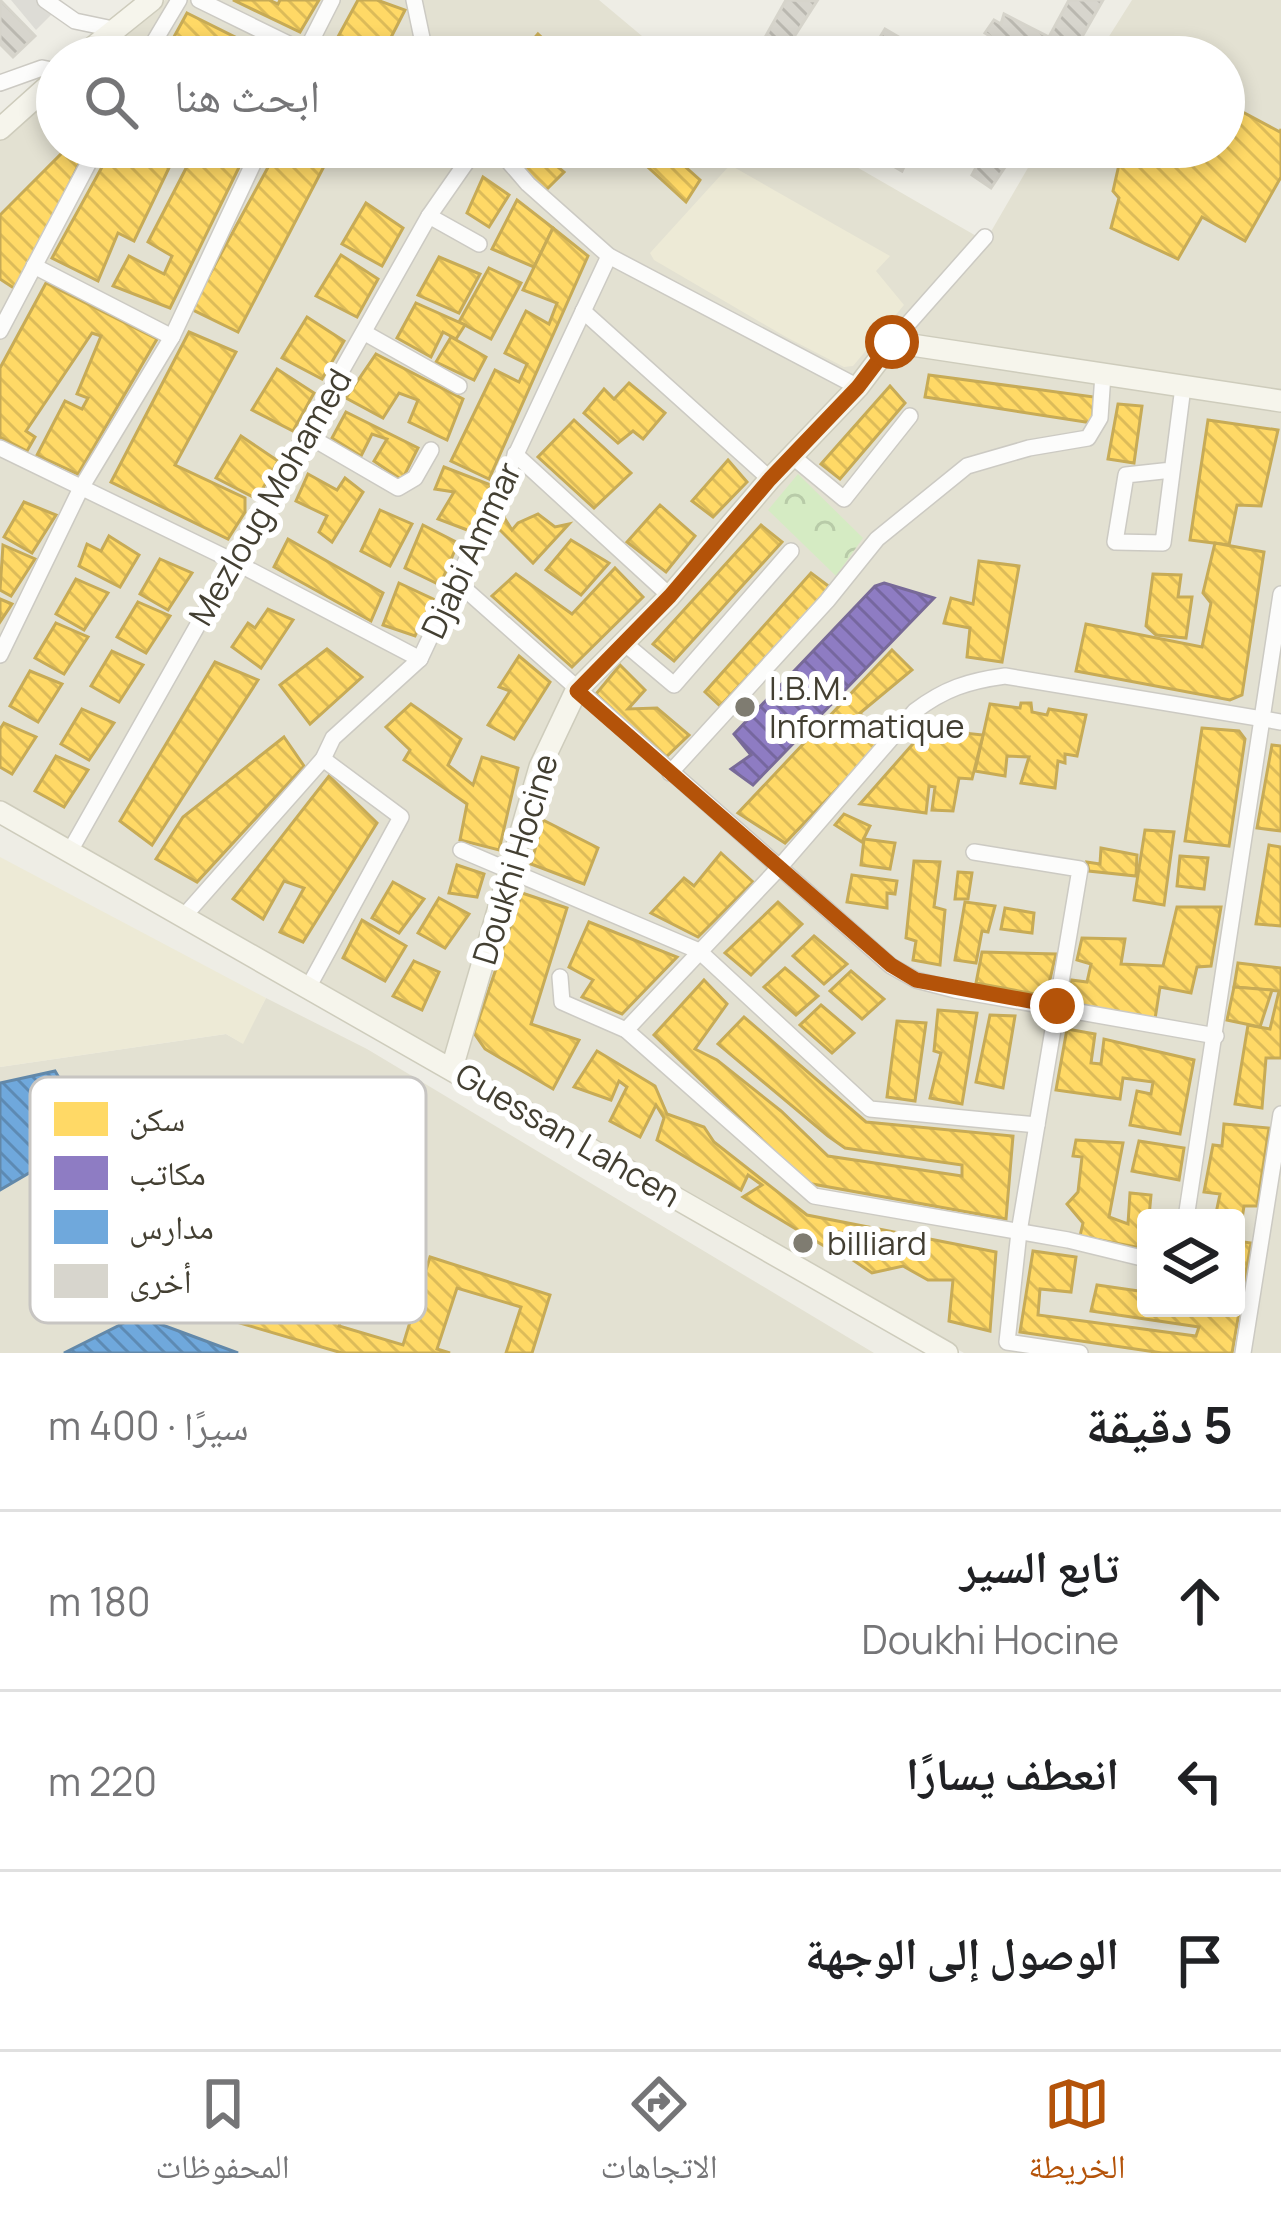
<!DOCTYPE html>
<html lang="ar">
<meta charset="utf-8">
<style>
:root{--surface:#fff;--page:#f6f6f6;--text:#202124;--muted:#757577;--line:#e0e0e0;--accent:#b45309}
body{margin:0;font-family:Manrope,"Noto Naskh Arabic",sans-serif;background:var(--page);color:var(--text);direction:rtl}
.controls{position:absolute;right:36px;bottom:36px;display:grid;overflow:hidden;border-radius:12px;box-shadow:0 6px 18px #0003}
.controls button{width:108px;height:108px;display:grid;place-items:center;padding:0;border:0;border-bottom:3px solid var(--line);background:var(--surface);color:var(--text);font:60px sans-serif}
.stop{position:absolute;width:36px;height:36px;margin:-27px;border:9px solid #b45309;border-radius:50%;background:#fff}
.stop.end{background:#b45309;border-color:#fff;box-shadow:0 3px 12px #0008}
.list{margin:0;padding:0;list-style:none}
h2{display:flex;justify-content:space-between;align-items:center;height:156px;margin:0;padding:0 48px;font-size:51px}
h2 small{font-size:39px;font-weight:400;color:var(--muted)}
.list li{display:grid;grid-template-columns:78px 1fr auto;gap:36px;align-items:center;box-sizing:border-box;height:180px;padding:0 48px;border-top:3px solid var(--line)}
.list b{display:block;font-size:45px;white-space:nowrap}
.list p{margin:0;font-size:39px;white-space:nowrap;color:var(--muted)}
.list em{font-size:39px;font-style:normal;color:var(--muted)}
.icon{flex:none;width:66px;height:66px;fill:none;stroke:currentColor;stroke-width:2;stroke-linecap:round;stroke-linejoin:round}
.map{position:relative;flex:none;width:1281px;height:1353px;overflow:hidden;direction:ltr}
.search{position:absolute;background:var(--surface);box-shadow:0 6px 18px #0003;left:36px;right:36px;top:36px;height:132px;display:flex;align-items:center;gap:30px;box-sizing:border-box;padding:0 42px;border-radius:66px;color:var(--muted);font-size:45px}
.sheet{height:696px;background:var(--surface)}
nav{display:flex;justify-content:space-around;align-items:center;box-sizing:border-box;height:168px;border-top:3px solid var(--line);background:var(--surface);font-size:33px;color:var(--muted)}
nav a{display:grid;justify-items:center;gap:6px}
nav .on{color:var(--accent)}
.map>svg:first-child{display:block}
</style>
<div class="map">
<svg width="1281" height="1353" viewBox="0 0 1281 1353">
<defs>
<pattern id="forest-crowns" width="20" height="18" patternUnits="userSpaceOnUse" patternTransform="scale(3)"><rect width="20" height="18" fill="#d5ebc3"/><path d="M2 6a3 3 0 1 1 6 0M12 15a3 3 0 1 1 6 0" fill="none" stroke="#b8cba8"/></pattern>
<pattern id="homes-back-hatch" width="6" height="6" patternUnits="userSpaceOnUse" patternTransform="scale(3)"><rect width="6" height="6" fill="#ffd966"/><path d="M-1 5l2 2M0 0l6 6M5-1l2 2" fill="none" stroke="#dcbb59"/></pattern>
<pattern id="offices-back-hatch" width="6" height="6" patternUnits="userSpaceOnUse" patternTransform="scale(3)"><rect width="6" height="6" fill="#8e7cc3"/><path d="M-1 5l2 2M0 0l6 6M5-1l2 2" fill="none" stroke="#76679f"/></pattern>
<pattern id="schools-back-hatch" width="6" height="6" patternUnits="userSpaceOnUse" patternTransform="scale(3)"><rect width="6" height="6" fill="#6fa8dc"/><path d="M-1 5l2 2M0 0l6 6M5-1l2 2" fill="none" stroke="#5d8ab3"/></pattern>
<pattern id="building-back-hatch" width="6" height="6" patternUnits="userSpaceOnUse" patternTransform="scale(3)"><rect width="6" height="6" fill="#d7d5cd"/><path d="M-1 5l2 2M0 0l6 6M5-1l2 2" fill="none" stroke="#bab8b0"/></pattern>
</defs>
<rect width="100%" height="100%" fill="#eeede5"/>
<!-- residential -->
<g fill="#e3e1d2" fill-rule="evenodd">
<path d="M165,0h434l68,57h-573z"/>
<path d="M1132,0h149v1353h-317l-964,-551v-662l57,-51v58h765l156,90 11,-2 51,-88h184v-90h-128zM1146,1218h90v90h-90z"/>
<path d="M266,998l101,51 507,304h-874v-286l226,-33 16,9z"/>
</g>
<!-- education -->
<g fill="#edead6">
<path d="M730,165l160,91 -14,15 28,34 -51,61 -9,1 -58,-30 -132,-77 -4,-7z"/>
<path d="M0,857l266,141 -23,46 -17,-10 -226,33z"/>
</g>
<!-- forest -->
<path fill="url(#forest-crowns)" d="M798,474l65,64 -27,38 -68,-66z"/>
<!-- parking -->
<path fill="#dddcd6" d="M11,0h36l9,10 -20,20z"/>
<!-- homes -->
<g fill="url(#homes-back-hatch)" stroke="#c7ab56" stroke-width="3" fill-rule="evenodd">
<path d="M233,0h36l9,4 2,-4h39l-19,32z"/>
<path d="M358,0h19l28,10 -24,47h-54z"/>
<path d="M187,13l88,44h-112z"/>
<path d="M538,34l25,23h-35l-6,-5z"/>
<path d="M1224,102l56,30 1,-3v48l-36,64 -43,-24 -24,42 -67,-31 8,-30 -6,-7 10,-44h101z"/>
<path d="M68,147l15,9 -66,134 -17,-11v-64z"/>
<path d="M113,147h66l-45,94 -16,-8 -20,48 -46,-23z"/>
<path d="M197,147h52l-79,161 -57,-22 16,-30 35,18 8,-18 -24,-14z"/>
<path d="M279,147h55l-96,185 -47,-23z"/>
<path d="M512,147h22l30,25 -19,19 -41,-35z"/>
<path d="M626,147h37l37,33 -14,22z"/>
<path d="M483,177l26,18 -20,32 -22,-14z"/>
<path d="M517,200l36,28 -19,39 -42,-18z"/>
<path d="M366,203l37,25 -21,38 -40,-22z"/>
<path d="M553,228l35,28 -99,223 -38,-18 44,-91 24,12 8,-18 -22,-11 21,-42 23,13 8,-21 -34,-13z"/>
<path d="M341,255l37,24 -21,38 -41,-21z"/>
<path d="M439,257l41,17 -21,39 -41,-18z"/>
<path d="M489,268l32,15 -30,56 -32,-17z"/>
<path d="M46,283l111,56 -79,135 -41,-19 28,-54 17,8 6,-11 -11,-4 24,-58 -9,-3 -66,98 9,6 -8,14 -27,-14v-69z"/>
<path d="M416,303l49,22 -9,14 -13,-7 -12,25 -34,-19z"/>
<path d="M307,317l37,24 -22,38 -40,-21z"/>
<path d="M189,332l47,20 -61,113 70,33v14l-17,27 -117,-57z"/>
<path d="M451,337l35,20 -12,23 -38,-18z"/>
<path d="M376,354l87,45 -16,41 -38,-18 9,-22 -19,-7 -16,25 -37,-20z"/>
<path d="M277,369l37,24 -21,38 -41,-21z"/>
<path d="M929,375l165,22 -2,26 -167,-26z"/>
<path d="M629,383l36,30 -22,26 -10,-8 -15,12 -34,-30 20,-24 10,10z"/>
<path d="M890,386l15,17 -65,76 -19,-15z"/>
<path d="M1118,404l24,2 -8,57 -26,-4z"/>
<path d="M346,412l72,36 -16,32 -28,-19 13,-22 -15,-5 -11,22 -29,-18z"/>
<path d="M574,420l57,53 -37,35 -56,-51z"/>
<path d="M1208,420l70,10 -17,76 -24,-1 -8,40 -39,-5z"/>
<path d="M241,436l37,25 -21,38 -41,-21z"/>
<path d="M728,460l19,22 -34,35 -21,-16z"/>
<path d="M444,467l47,18 -21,46 -32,-12 16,-27 -19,-3z"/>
<path d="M308,474l29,16 8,-12 18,14 -31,50 -13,-10 8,-16 -31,-15z"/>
<path d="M24,502l32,13 -24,38 -28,-16z"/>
<path d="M660,505l35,31 -29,36 -39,-30z"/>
<path d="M380,510l32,14 -22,42 -29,-15z"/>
<path d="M502,514l10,16 6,-7 20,-9 17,13 14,-3 -36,39 -39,-39z"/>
<path d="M423,525l35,18 -18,42 -35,-17z"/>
<path d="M761,525l21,17 -108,119 -21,-17z"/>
<path d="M109,536l30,19 -19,32 -41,-21 8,-22 14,7z"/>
<path d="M288,539l95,54 -12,28 -97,-54z"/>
<path d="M571,540l38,23 -28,32 -35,-25z"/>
<path d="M1215,543l49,9 -22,143 -12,5 -154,-29 10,-47 116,23 9,-44 -8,-10z"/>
<path d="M3,545l32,14 -24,37 -11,-6z"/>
<path d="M160,559l32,14 -24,37 -28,-16z"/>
<path d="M979,561l40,5 -17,96 -35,-5 3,-29 -26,-5 7,-25 22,6z"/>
<path d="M615,568l28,29 -71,70 -80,-71 24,-22 56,40z"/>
<path d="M811,573l20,15 -111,118 -15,-14z"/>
<path d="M1153,574l28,1 -3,22h14l-6,41 -30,-3 -10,-9z"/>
<path d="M76,579l32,14 -24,37 -28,-16z"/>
<path d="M399,583l34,16 -18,37 -32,-11z"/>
<path d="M0,599l12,5 -12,18z"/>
<path d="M138,602l32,14 -24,37 -29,-16z"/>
<path d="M268,609l25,11 -32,48 -29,-21 16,-24 7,5z"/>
<path d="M56,623l32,14 -24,37 -29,-16z"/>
<path d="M327,649l35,28 -52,47 -30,-39z"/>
<path d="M892,650l20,20 -52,43 24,27 -99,103 -47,-30z"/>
<path d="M112,651l31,14 -24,37 -28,-16z"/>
<path d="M519,656l31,26 -36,57 -26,-14 22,-34 -11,-4z"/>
<path d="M215,662l43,18 -106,165 -32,-24z"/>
<path d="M620,665l25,25 -17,19 29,-1 32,27 -24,23 -69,-64z"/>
<path d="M30,671l32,13 -24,38 -28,-16z"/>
<path d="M1021,703h10l1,9 15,3 2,-6 37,6 -9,41 -12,-2v9l-7,-2 -3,27 -34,-5 8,-26 -22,-1 -2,20 -30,-5 15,-67 30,4z"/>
<path d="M411,704l50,35 -13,26 25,20 9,-28 36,11 -19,82 -39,-10 7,-36 -63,-44 6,-10 -24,-23z"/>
<path d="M82,709l32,14 -25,37 -28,-16z"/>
<path d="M4,723l32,14 -24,37 -12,-7v-38z"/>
<path d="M1202,728l37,3 6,8 -16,107 -44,-5z"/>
<path d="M926,729l57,6 -11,44 -13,-1 -6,33 -21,-1 3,-23 -6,-1 -3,27 -66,-9z"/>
<path d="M284,737l20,29 -107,116 -41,-23 27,-42z"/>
<path d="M1272,745l9,1v85l-24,-3z"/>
<path d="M56,756l32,14 -24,37 -29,-16z"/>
<path d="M329,776l48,47 -74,119 -23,-10 24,-44 -20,-7 -21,38 -30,-20z"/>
<path d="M844,814l26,12 -8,16 -27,-17z"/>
<path d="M543,820l55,28 -14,36 -53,-20z"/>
<path d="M1145,830l29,2 -10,73 -30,-5z"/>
<path d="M864,839l31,4 -5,26 -29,-4z"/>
<path d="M1269,845l12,2v79l-25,-2z"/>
<path d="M1101,848l36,7 -1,21 -47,-5 -2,-9 13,2z"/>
<path d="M721,853l32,29 -55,55 -47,-24 33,-35 10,8z"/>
<path d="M1180,856l28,2 -4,31 -27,-3z"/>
<path d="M914,861l26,1 -6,45 11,3 -5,55 -27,-5 3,-19 -10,-3z"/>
<path d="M457,865l27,9 -7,23 -28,-4z"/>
<path d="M958,872l14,1 -4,26h-13z"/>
<path d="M852,875l45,6 -2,13 -8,-1v15l-40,-6z"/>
<path d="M393,882l31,17 -25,34 -27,-15z"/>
<path d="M522,893l45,15 -36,116 48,16 -26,49 -68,-40 -11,-16z"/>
<path d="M439,898l30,16 -24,34 -27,-15z"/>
<path d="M778,902l24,22 -51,51 -26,-22z"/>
<path d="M965,902l30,4 -7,26 -6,-1 -6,32 -21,-3z"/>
<path d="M1177,907h44l-10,59 -14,1 -6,26 -31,-6 -5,32 -89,-15 5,-24 16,2 4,-18 -14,-4 5,-22 43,1 -4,25 42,2z"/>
<path d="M1005,908l29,5 -2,20 -31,-4z"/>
<path d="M362,920l44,26 -21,35 -42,-23z"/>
<path d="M589,922l88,35 -55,57 -40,-17 11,-17 -24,-13z"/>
<path d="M814,936l33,28 -23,20 -31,-28z"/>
<path d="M982,952l74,2 -10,42 -70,-13z"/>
<path d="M414,961l25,11 -17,38 -29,-14z"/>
<path d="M1238,963l43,5v90h-15l-4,50 -27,-4 13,-79 22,4 9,-38 -45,-4z"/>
<path d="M785,968l33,28 -22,19 -32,-28z"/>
<path d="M851,971l33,28 -22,20 -32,-28z"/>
<path d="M704,980l23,24 -32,45 22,11 64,51 47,45 134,20v-11l-117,-17 -17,-12 -110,-92 26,-27 122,105 147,14 -7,83 -199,-36 -153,-148z"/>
<path d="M1234,987l38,3 -12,37 -33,-7z"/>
<path d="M821,1005l33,28 -22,20 -32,-28z"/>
<path d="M938,1010l39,3 -15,91 -32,-6 11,-45 -7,-2z"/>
<path d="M990,1015l25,1 -12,72 -27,-6z"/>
<path d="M897,1021l29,2 -11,78 -28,-4z"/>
<path d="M1067,1029l28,5 -4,29 10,1 3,-25 90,21 -14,74 -50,-9 7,-34 14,3 2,-12 -30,-4 -3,21 -64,-9z"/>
<path d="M597,1051l58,35 12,28 37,13 10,15 93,73 189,37 -6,79 -41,-10 4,-41h-25l-25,-14 -31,7 -22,-15 3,-22 -14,-4 -10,17 -86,-52 19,-12 -14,-10 -7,15 -84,-50 7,-22 -8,-13 -16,32 -30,-16 17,-34 -8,-6 -8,19 -37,-13z"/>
<path d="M1224,1124l45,4 -12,78h-13l-4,26 -4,-1v-13h-21l5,-24 -16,-2 9,-47 9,1z"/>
<path d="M1076,1140l47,3 -14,74 19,7 2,-31 21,2 -5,54 -66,-13 3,-13 -16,-19 11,-12 4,-35 -9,-1z"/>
<path d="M1139,1141l45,7 -5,32 -47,-9z"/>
<path d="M95,1180l9,16 -5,15 15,-6 35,75 12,-6 60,17 20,-74 16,-8 97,26 8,17 -23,74 64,19 27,-88 120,38 -18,58h-26l15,-46 -64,-19 -20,61 13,4h-108l-191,-56 -4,-7 -14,8 -44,-76 -33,19 -17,-29zM271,1237l64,16 -18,60 -65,-18z"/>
<path d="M1236,1241l15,2 -19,110h-70l-142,-21 13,-81 43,6 -5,35 -31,-3 -2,26 158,21 3,-9 -108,-16 6,-26 49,7v16h90z"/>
</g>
<!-- offices -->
<path fill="url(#offices-back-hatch)" stroke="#786a98" stroke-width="3" d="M884,583l50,15 -181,187 -22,-16 20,-14 -17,-21 141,-148z"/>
<!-- schools -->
<g fill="url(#schools-back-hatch)" stroke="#6288a9" stroke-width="3">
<path d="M55,1071l30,51 -11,6 8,14 -82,48v-107z"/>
<path d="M138,1316l100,37h-174z"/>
</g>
<!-- building -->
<g fill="url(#building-back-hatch)" stroke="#d6d4cb" stroke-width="3">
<path d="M0,0l35,36 -22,21 -13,-13z"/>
<path d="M786,0l31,1 -36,56h-27z"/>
<path d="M1069,0h34l-32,56 -17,-7 -5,8h-25l-39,-24 9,-13 7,4 3,-10 45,23z"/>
<path d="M885,29l24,14 -8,14h-33z"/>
<path d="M861,147h52l-11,24z"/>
<path d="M987,147h22v14l-18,27 -19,-13z"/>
</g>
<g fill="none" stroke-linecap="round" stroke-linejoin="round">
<defs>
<g id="street">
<path d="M45,0l30,21 38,8"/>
<path d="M199,0l106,52"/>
<path d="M414,0l12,57"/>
<path d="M145,57l34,-57"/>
<path d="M303,57l29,-57"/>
<path d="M0,83l42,-15 15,3"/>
<path d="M496,147l32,37 81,72 249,131"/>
<path d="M429,216l50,28"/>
<path d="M34,266l138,71"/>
<path d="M583,311l187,168"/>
<path d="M0,331l97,-184"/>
<path d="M365,333l94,53"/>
<path d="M892,342l93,-105"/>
<path d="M305,434l93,54 17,-10 16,-28"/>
<path d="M0,448l231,112 189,99"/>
<path d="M515,454l155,142"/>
<path d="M792,456l52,43 66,-83"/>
<path d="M1172,470l-46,5 -11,67 48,1 20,-156"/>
<path d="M457,582l434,384 25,14 39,10 261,46"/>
<path d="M623,642l51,43 117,-134"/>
<path d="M0,655l81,-167 91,-151 89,-190"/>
<path d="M670,773l157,-172 50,-62 90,-73 62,-18 59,-10 12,-20 3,-44"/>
<path d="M461,850l238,101 171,158 167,16"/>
<path d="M70,851l359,-635 48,-69"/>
<path d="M974,852l106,17 -61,363 -12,110 73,11"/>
<path d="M185,915l138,-156 10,-21 87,-79 189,-403"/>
<path d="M560,977l2,25 64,28 188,166 254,44 78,19"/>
<path d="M309,986l92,-169 -78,-58"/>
<path d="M626,1030l152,-161 137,-158c29,-22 53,-30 90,-35l276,46"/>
<path d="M1186,1218l95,-624"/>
<path d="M1243,1353l38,-239"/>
</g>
<g id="secondary">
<path d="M81,57l71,-57"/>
<path d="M0,129l57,-51"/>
<path d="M0,812l947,541"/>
<path d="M452,1068l88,-301 36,-76 94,-95 100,-117 88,-92 34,-45 389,59"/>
</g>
</defs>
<!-- street casing -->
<use href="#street" stroke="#cccac3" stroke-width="18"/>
<!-- secondary casing -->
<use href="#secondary" stroke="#ceccbc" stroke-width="24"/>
<!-- street -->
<use href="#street" stroke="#fcfcfb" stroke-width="15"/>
<!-- secondary -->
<use href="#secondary" stroke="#f6f5ec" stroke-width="21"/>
</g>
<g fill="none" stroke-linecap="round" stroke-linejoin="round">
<!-- route -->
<path stroke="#b45309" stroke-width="15" d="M892,342l-34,45 -88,92 -100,117 -93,95 314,274 25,15 141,26"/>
</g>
<!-- markers -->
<g fill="#7f7c71" stroke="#fff" stroke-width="4.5">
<circle cx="745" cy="707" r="12"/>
<circle cx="803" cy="1243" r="12"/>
</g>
<g text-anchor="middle" stroke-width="12" stroke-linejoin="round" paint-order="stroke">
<!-- street labels -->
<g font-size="33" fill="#433f32" stroke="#fff">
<text transform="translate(270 497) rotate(-60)" y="12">Mezloug Mohamed</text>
<text transform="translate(471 550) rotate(-65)" y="12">Djabi Ammar</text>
<text transform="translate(515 859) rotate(-73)" y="12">Doukhi Hocine</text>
<text transform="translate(568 1135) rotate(30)" y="12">Guessan Lahcen</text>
</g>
<!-- poi labels -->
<g font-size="33" fill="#433f32" stroke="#fff" text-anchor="start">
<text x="769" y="700">I.B.M.<tspan x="769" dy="38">Informatique</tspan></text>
<text x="827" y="1255">billiard</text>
</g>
</g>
<!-- legend -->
<rect x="30" y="1077" width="396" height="246" rx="18" fill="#fff" stroke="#c7c5c2" stroke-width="3"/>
<rect x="54" y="1102" width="54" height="34" fill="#ffd966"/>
<rect x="54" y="1156" width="54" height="34" fill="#8e7cc3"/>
<rect x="54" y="1210" width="54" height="34" fill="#6fa8dc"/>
<rect x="54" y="1264" width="54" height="34" fill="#d7d5cd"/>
<g font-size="33" fill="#433f32">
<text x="129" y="1131">سكن</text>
<text x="129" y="1185">مكاتب</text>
<text x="129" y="1239">مدارس</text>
<text x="129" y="1293">أخرى</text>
</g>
</svg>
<div class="controls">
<button><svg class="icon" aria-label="layers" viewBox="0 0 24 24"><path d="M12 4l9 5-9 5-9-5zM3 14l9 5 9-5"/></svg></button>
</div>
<div class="stop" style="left:892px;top:342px"></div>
<div class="stop end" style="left:1057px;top:1006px"></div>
<div class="search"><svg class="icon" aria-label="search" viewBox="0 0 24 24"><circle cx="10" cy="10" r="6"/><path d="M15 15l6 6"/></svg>ابحث هنا</div>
</div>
<section class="sheet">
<h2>5 دقيقة<small>سيرًا · 400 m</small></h2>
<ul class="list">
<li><svg class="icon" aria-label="ahead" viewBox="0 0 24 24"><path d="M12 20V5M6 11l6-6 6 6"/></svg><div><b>تابع السير</b><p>Doukhi Hocine</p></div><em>180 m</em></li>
<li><svg class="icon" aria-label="left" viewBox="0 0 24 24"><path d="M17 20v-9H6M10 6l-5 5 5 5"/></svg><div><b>انعطف يسارًا</b></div><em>220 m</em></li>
<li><svg class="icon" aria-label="arrive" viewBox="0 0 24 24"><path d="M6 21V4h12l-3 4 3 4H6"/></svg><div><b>الوصول إلى الوجهة</b></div></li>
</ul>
</section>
<nav>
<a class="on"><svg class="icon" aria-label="map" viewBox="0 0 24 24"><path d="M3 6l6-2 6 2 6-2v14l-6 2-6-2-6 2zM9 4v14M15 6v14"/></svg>الخريطة</a>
<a><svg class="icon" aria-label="directions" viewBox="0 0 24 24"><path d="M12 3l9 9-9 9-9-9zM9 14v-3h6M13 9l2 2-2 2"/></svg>الاتجاهات</a>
<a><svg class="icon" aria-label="saved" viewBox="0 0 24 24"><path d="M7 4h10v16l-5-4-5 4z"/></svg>المحفوظات</a>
</nav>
